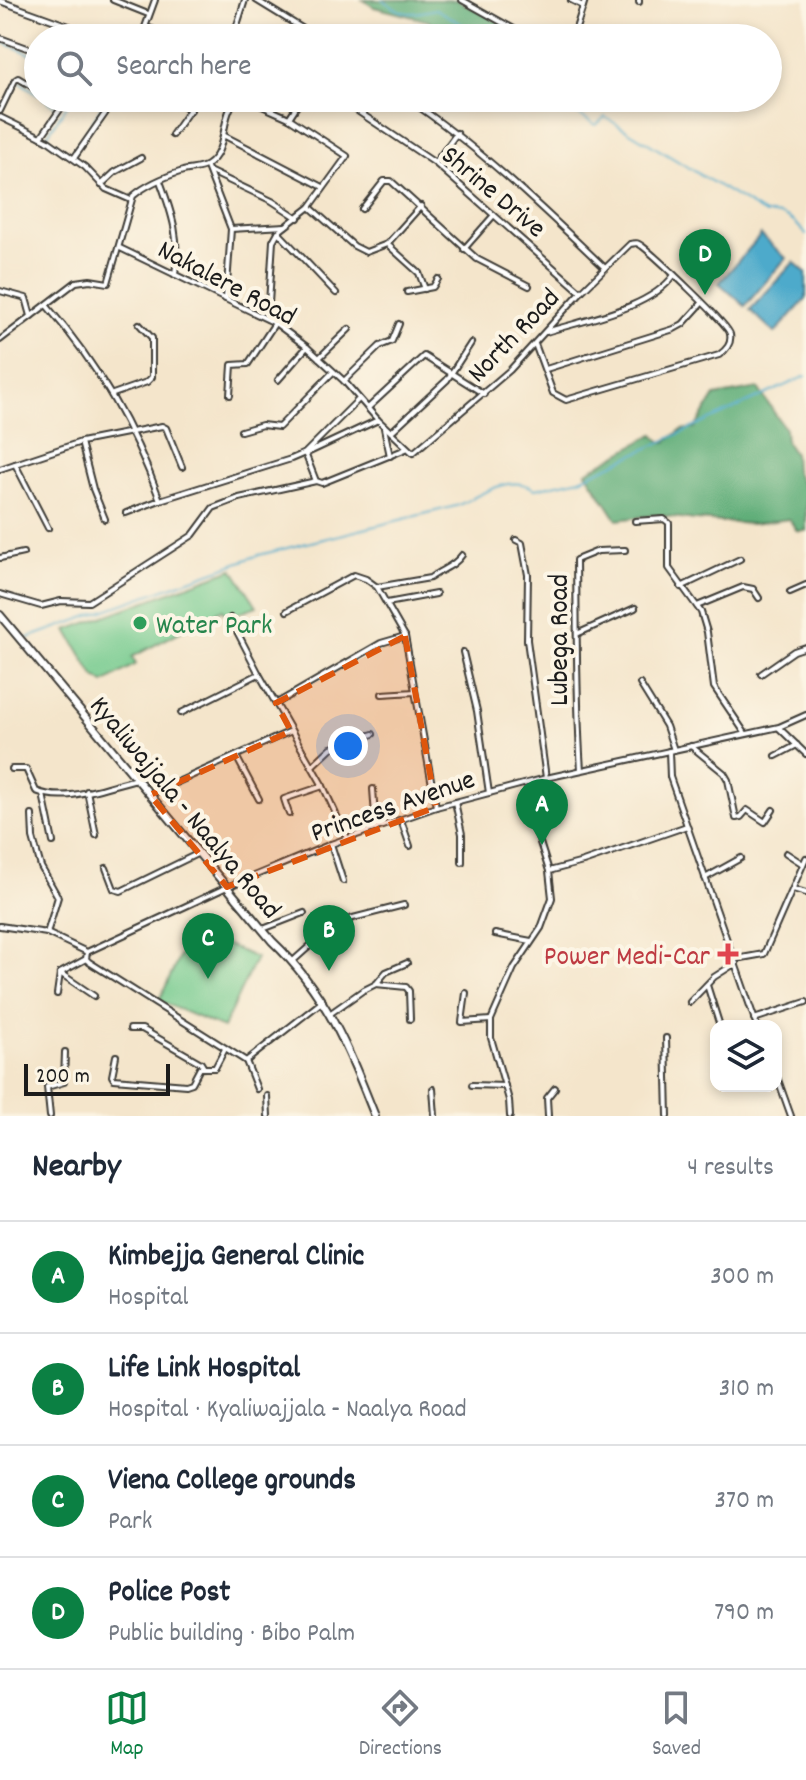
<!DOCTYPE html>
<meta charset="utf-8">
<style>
:root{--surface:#fff;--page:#f6f6f7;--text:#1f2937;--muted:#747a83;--line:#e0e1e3;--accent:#0b8043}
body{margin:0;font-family:Dekko,sans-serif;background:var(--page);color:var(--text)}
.controls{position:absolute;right:24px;bottom:24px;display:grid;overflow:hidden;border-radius:16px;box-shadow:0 4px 12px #0003}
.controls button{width:72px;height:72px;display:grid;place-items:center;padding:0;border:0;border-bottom:2px solid var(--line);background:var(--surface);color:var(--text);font:40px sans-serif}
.scale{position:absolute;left:24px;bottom:20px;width:146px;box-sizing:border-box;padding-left:8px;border:4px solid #1c1c1c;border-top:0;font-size:22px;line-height:28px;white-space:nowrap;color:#1c1c1c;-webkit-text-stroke:6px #fcf5e5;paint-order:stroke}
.you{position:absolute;left:348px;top:746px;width:28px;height:28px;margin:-20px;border:6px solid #fff;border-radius:50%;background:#1a73e8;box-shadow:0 0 0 12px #1a73e833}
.badge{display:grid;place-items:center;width:52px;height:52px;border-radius:50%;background:var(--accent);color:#fff;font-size:26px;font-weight:700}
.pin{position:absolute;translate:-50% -66px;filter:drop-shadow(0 2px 4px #0008)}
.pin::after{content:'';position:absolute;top:42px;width:28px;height:24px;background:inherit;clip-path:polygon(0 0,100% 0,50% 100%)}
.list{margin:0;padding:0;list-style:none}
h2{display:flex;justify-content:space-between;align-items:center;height:104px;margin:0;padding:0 32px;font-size:34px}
h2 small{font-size:26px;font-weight:400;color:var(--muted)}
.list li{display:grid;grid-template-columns:52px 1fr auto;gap:24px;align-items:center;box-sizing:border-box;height:112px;padding:0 32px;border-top:2px solid var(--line)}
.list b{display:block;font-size:30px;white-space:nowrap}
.list p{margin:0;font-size:26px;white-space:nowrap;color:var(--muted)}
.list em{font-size:26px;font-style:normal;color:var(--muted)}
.icon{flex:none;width:44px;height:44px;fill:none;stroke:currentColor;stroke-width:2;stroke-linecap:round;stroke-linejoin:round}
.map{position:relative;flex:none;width:806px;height:1116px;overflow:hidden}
.search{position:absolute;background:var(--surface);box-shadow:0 4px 12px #0003;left:24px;right:24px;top:24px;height:88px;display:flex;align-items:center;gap:20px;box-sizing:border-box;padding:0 28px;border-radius:44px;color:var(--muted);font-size:30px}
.sheet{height:552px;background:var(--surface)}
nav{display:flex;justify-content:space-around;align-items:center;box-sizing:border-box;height:112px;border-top:2px solid var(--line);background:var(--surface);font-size:22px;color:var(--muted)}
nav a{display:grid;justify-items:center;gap:4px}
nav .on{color:var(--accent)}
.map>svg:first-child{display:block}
</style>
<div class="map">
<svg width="806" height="1116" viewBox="0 0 806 1116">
<rect width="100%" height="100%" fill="#fcf5e5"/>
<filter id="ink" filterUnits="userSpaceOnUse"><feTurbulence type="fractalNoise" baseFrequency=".0125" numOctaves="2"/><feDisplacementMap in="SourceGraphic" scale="16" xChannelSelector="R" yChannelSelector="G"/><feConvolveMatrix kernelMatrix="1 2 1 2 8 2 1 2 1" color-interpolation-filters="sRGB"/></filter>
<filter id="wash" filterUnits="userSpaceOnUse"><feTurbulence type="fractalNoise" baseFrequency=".006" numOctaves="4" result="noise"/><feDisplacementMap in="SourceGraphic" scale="32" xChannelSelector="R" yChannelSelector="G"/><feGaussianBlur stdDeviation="1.8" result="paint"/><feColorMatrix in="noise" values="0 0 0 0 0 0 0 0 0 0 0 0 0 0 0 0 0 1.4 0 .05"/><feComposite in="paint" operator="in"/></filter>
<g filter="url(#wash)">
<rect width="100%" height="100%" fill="#f4e5cb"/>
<!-- green -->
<g fill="#75ca8e" stroke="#487355" stroke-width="2">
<path d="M233,569l24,37 -30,11 -4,-8 -91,48 4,7 -32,19 -10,-7 -27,-46z"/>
<path d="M192,929l64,29 -33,70 -64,-27z"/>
</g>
<!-- forest -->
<g fill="#60ae79" stroke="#3e654a" stroke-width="2">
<path d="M363,0h94l51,27 -2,6 -10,5h-10l-4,-5 -9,1 -2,4h-50l10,-3 4,-5 -6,-9 -55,-14z"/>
<path d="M758,388l27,41 1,13 8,12 1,16 11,23v38h-9l-8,-12 -37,5 -57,-4 -38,-5 -40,5 -31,-48 68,-38 7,8h5l15,-12 14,-2 20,-32z"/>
</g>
<!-- water -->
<g fill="#4daacb" stroke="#346374" stroke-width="2">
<path d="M761,235l25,23 -41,48 -26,-23z"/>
<path d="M794,262l12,11v26l-31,34 -25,-23z"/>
</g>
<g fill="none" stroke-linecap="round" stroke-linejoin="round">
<!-- stream -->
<g stroke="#4daacb" stroke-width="2">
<path d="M383,0c20,16 27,15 53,9l36,21 3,8"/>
<path d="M58,38l5,-12"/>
<path d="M91,38h1"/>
<path d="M0,41l38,16"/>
<path d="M17,80l21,14"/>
<path d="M32,84l6,-9"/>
<path d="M43,98l15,10"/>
<path d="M551,98l45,27 9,-8 160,97c22,-1 28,6 41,20"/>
<path d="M46,137l26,-39"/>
<path d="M73,153l34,-55"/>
<path d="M28,638l231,-83 197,-49c24,-10 52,-33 79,-17l45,-10 226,-103"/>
</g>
</g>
</g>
<g filter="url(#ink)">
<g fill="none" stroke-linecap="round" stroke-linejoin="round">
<defs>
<g id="street">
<path d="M113,0l35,14"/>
<path d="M256,0l62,38"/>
<path d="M462,0l68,38"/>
<path d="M571,0l12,6"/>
<path d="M0,1l102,37"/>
<path d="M639,2v-2"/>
<path d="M146,27l32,11"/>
<path d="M236,31l11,7"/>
<path d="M0,38l38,14"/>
<path d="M61,38l5,-12"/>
<path d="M141,38l14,-38"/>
<path d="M233,38l12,-38"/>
<path d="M573,38l12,-38"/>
<path d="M33,87l5,-8"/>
<path d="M50,98l12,8"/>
<path d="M171,98l20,12"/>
<path d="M244,98l45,20 58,38 -37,51 -32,25 -5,9 -5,78"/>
<path d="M338,98l97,65 146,129"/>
<path d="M406,98c73,49 135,109 199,170"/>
<path d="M694,98l49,4"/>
<path d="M0,111l15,-31 3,-2 20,12"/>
<path d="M0,117l47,23 38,27 21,22 25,11"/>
<path d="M289,118l13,-20"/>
<path d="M172,135l26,-37"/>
<path d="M223,135l100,52"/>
<path d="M41,137l27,-39"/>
<path d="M74,158l42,-60"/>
<path d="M435,163l22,-30"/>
<path d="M207,167l24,62 -5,70"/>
<path d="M209,171l63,30 26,17"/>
<path d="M160,181c13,35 20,57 15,94"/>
<path d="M101,185l14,-13 26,-14"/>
<path d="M310,207l44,39 12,6 21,-8 34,-38"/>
<path d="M362,209l22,-28h7l86,78 52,27"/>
<path d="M231,229l54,-3"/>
<path d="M278,232l58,61"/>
<path d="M387,244l32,29 6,16"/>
<path d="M120,248l155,75 32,24 37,34 34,39 35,33 97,-83 71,-78 49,-48c7,-1 6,-2 12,2 12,9 87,79 88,88 2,10 -4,16 -11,21l-153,45 -13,-7 -18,-49"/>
<path d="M464,249l30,-34"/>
<path d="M0,291l26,7 5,18"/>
<path d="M407,292l26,-5 5,-8"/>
<path d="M47,306c51,59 86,120 113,194"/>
<path d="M546,332c38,-12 104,-23 128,-57"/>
<path d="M0,340l76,-58 14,-2 18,3 25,-87c13,-11 34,-20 50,-25 8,-2 18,-2 24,-6 22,-14 12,-48 30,-67"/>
<path d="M319,358l30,-29"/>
<path d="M546,369l128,-40 9,-5 19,-21"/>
<path d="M278,380l29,-33"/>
<path d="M344,381l36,-35 12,-5 7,-17"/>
<path d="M113,394l34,-12 5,-5v-39l-13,-14"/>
<path d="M230,395l2,-30 16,-1 27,-41"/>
<path d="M368,408l56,-52 60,38"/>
<path d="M384,428l6,28"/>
<path d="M241,431l21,-6 17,2 54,-55"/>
<path d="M391,432l56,-52 24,-37"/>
<path d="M81,442l12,47 12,30"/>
<path d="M305,453l11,28 6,2 84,-34"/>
<path d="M305,454l73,-34"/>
<path d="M15,464l33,64"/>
<path d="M0,469l81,-27 81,-16 4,2 16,39"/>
<path d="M126,513l34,-13 131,-41 14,-6 54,-54"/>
<path d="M635,521l29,-2 5,4v45l32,44 6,20 7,55 31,46"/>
<path d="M516,540l6,3 6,32 -1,65 19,138"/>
<path d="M0,558l23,-5"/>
<path d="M377,587l53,-9c11,-9 24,-11 32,-23"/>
<path d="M681,587l59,-28"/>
<path d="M790,592l16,-7"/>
<path d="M0,594l41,12 20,-5 28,1 104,-67 20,-27 26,-10 77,-17"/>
<path d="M387,603l49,-9"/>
<path d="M697,606l46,-19 10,2 6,9"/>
<path d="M287,611l67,-36 12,4 11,8 28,49 31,171"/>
<path d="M230,618l29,56 64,112 24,52"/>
<path d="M579,633l56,-25"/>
<path d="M463,652l14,59 12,82"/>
<path d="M761,674l33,-23 12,-4"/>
<path d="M640,684l26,42 8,24"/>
<path d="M382,694l33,-2"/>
<path d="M277,703l104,-60 24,-7"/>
<path d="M181,713l78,-39"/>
<path d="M779,728l27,26"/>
<path d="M691,746l33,27 4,7 8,38 5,-1 6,-7 18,12 8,-12"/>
<path d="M669,751l1,26 87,249"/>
<path d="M236,756l23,43"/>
<path d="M776,756l21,-11"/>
<path d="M312,766l19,-18 42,-14"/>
<path d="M12,769h14l10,22c31,13 69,-5 101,-12"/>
<path d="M581,770c-5,-70 -4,-140 -5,-210l22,-9 27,-1"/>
<path d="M373,789l3,40"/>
<path d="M87,791l9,44"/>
<path d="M43,794l10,48"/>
<path d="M151,794l140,-63"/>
<path d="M455,802l7,32v28"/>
<path d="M289,814l-5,-15 39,-13"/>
<path d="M32,815l1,23 8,29 17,30 -11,36"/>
<path d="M401,820l9,26"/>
<path d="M331,844l12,37"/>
<path d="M786,853l17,11"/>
<path d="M106,868l8,21 7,2 78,-38"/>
<path d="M549,871l34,-9 104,-36"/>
<path d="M705,878l36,-20"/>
<path d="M793,889l13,4"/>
<path d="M0,926l47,7 40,19 140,-65 104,-43 105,-37 110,-29 233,-51 27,-12"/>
<path d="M263,929l41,-16"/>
<path d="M495,934l36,7"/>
<path d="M321,937l16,3 13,-3"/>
<path d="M87,952l-1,7 3,3 157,99 11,28"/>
<path d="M736,959l28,-5 42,-96"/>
<path d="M293,961l37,-33 23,-10 51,-13"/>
<path d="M60,973l34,23"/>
<path d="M376,984l30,3 3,4 1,28"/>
<path d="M707,985l12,38"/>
<path d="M466,993l-4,29 29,-2"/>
<path d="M57,994l3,-21 26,-14"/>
<path d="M690,1002l24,-25 22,-14"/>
<path d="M331,1013l31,-22 14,-7 10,-12 21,-9"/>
<path d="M754,1019l52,-17"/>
<path d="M130,1029h12l59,34 3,5"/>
<path d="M666,1038l2,78"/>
<path d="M116,1056l-4,20 2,3 72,6 6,-2 8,-15h15l10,-19"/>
<path d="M246,1061l77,-60"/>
<path d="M776,1074l15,42"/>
<path d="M472,1085l33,1"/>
<path d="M433,1089l2,27"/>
<path d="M267,1096l1,20"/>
<path d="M50,1116l-3,-29 17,-5 1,-30"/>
<path d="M510,1116l-1,-16 -18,-62v-18l23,-52 27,-40 11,-30 -3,-27 -13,-41 -6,-47"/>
<path d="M548,1116l-1,-18 8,-10"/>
</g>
<path id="secondary" d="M0,615l272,326c54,51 76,107 103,175"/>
</defs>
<!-- street casing -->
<use href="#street" stroke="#3c3a36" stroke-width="8"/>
<!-- secondary casing -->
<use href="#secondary" stroke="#3c3a36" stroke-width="10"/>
<!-- street -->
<use href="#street" stroke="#fff" stroke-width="4"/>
<!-- secondary -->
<use href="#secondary" stroke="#fff" stroke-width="6"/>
</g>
</g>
<!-- marked area -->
<path fill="#de560d" fill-opacity="0.2" stroke="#de560d" stroke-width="6" stroke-dasharray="16 10" stroke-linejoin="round" d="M405,636l31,171 -209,80 -77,-92 141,-64 -15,-28z"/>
<!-- markers -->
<circle fill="#2e9e5b" stroke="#fcf5e5" stroke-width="3" cx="140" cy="623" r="8"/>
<path fill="#e0444e" stroke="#fcf5e5" stroke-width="3" d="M724 942h8v8h8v8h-8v8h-8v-8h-8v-8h8z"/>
<g text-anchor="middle" stroke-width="8" stroke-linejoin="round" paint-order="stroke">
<!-- street labels -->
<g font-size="28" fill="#1c1c1c" stroke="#fcf5e5">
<text transform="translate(495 190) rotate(40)" y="10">Shrine Drive</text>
<text transform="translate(228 281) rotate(28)" y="10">Nakalere Road</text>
<text transform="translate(512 334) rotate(-46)" y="10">North Road</text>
<text transform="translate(557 640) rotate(-90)" y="10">Lubega Road</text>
<text transform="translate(392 804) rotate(-19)" y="10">Princess Avenue</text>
<text transform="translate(187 806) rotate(50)" y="10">Kyaliwajjala - Naalya Road</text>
</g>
<!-- leisure labels -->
<g font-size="28" fill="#27864d" stroke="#fcf5e5" text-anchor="start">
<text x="156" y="633">Water Park</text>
</g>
<!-- health labels -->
<g font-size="28" fill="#be3a42" stroke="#fcf5e5" text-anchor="end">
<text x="710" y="964">Power Medi-Car</text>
</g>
</g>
</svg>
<div class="controls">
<button><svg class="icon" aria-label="layers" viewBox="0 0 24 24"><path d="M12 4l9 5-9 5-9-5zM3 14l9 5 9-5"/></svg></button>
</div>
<div class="scale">200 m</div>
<div class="you"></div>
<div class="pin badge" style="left:542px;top:845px">A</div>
<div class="pin badge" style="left:329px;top:971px">B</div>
<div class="pin badge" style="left:208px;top:979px">C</div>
<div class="pin badge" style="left:705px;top:295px">D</div>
<div class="search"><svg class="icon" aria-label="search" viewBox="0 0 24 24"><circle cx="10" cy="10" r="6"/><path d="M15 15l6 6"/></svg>Search here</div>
</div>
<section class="sheet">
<h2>Nearby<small>4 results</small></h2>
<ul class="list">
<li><span class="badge">A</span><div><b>Kimbejja General Clinic</b><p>Hospital</p></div><em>300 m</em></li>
<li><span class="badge">B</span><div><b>Life Link Hospital</b><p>Hospital · Kyaliwajjala - Naalya Road</p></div><em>310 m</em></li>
<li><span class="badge">C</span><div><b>Viena College grounds</b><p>Park</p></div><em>370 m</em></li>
<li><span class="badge">D</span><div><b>Police Post</b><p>Public building · Bibo Palm</p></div><em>790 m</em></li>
</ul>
</section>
<nav>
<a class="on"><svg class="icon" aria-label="map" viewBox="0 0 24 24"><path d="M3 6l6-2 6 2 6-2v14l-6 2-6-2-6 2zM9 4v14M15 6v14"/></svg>Map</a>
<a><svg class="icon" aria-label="directions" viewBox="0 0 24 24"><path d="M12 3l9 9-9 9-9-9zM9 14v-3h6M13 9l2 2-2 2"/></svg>Directions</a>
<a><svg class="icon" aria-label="saved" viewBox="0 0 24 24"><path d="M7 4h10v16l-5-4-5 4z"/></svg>Saved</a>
</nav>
